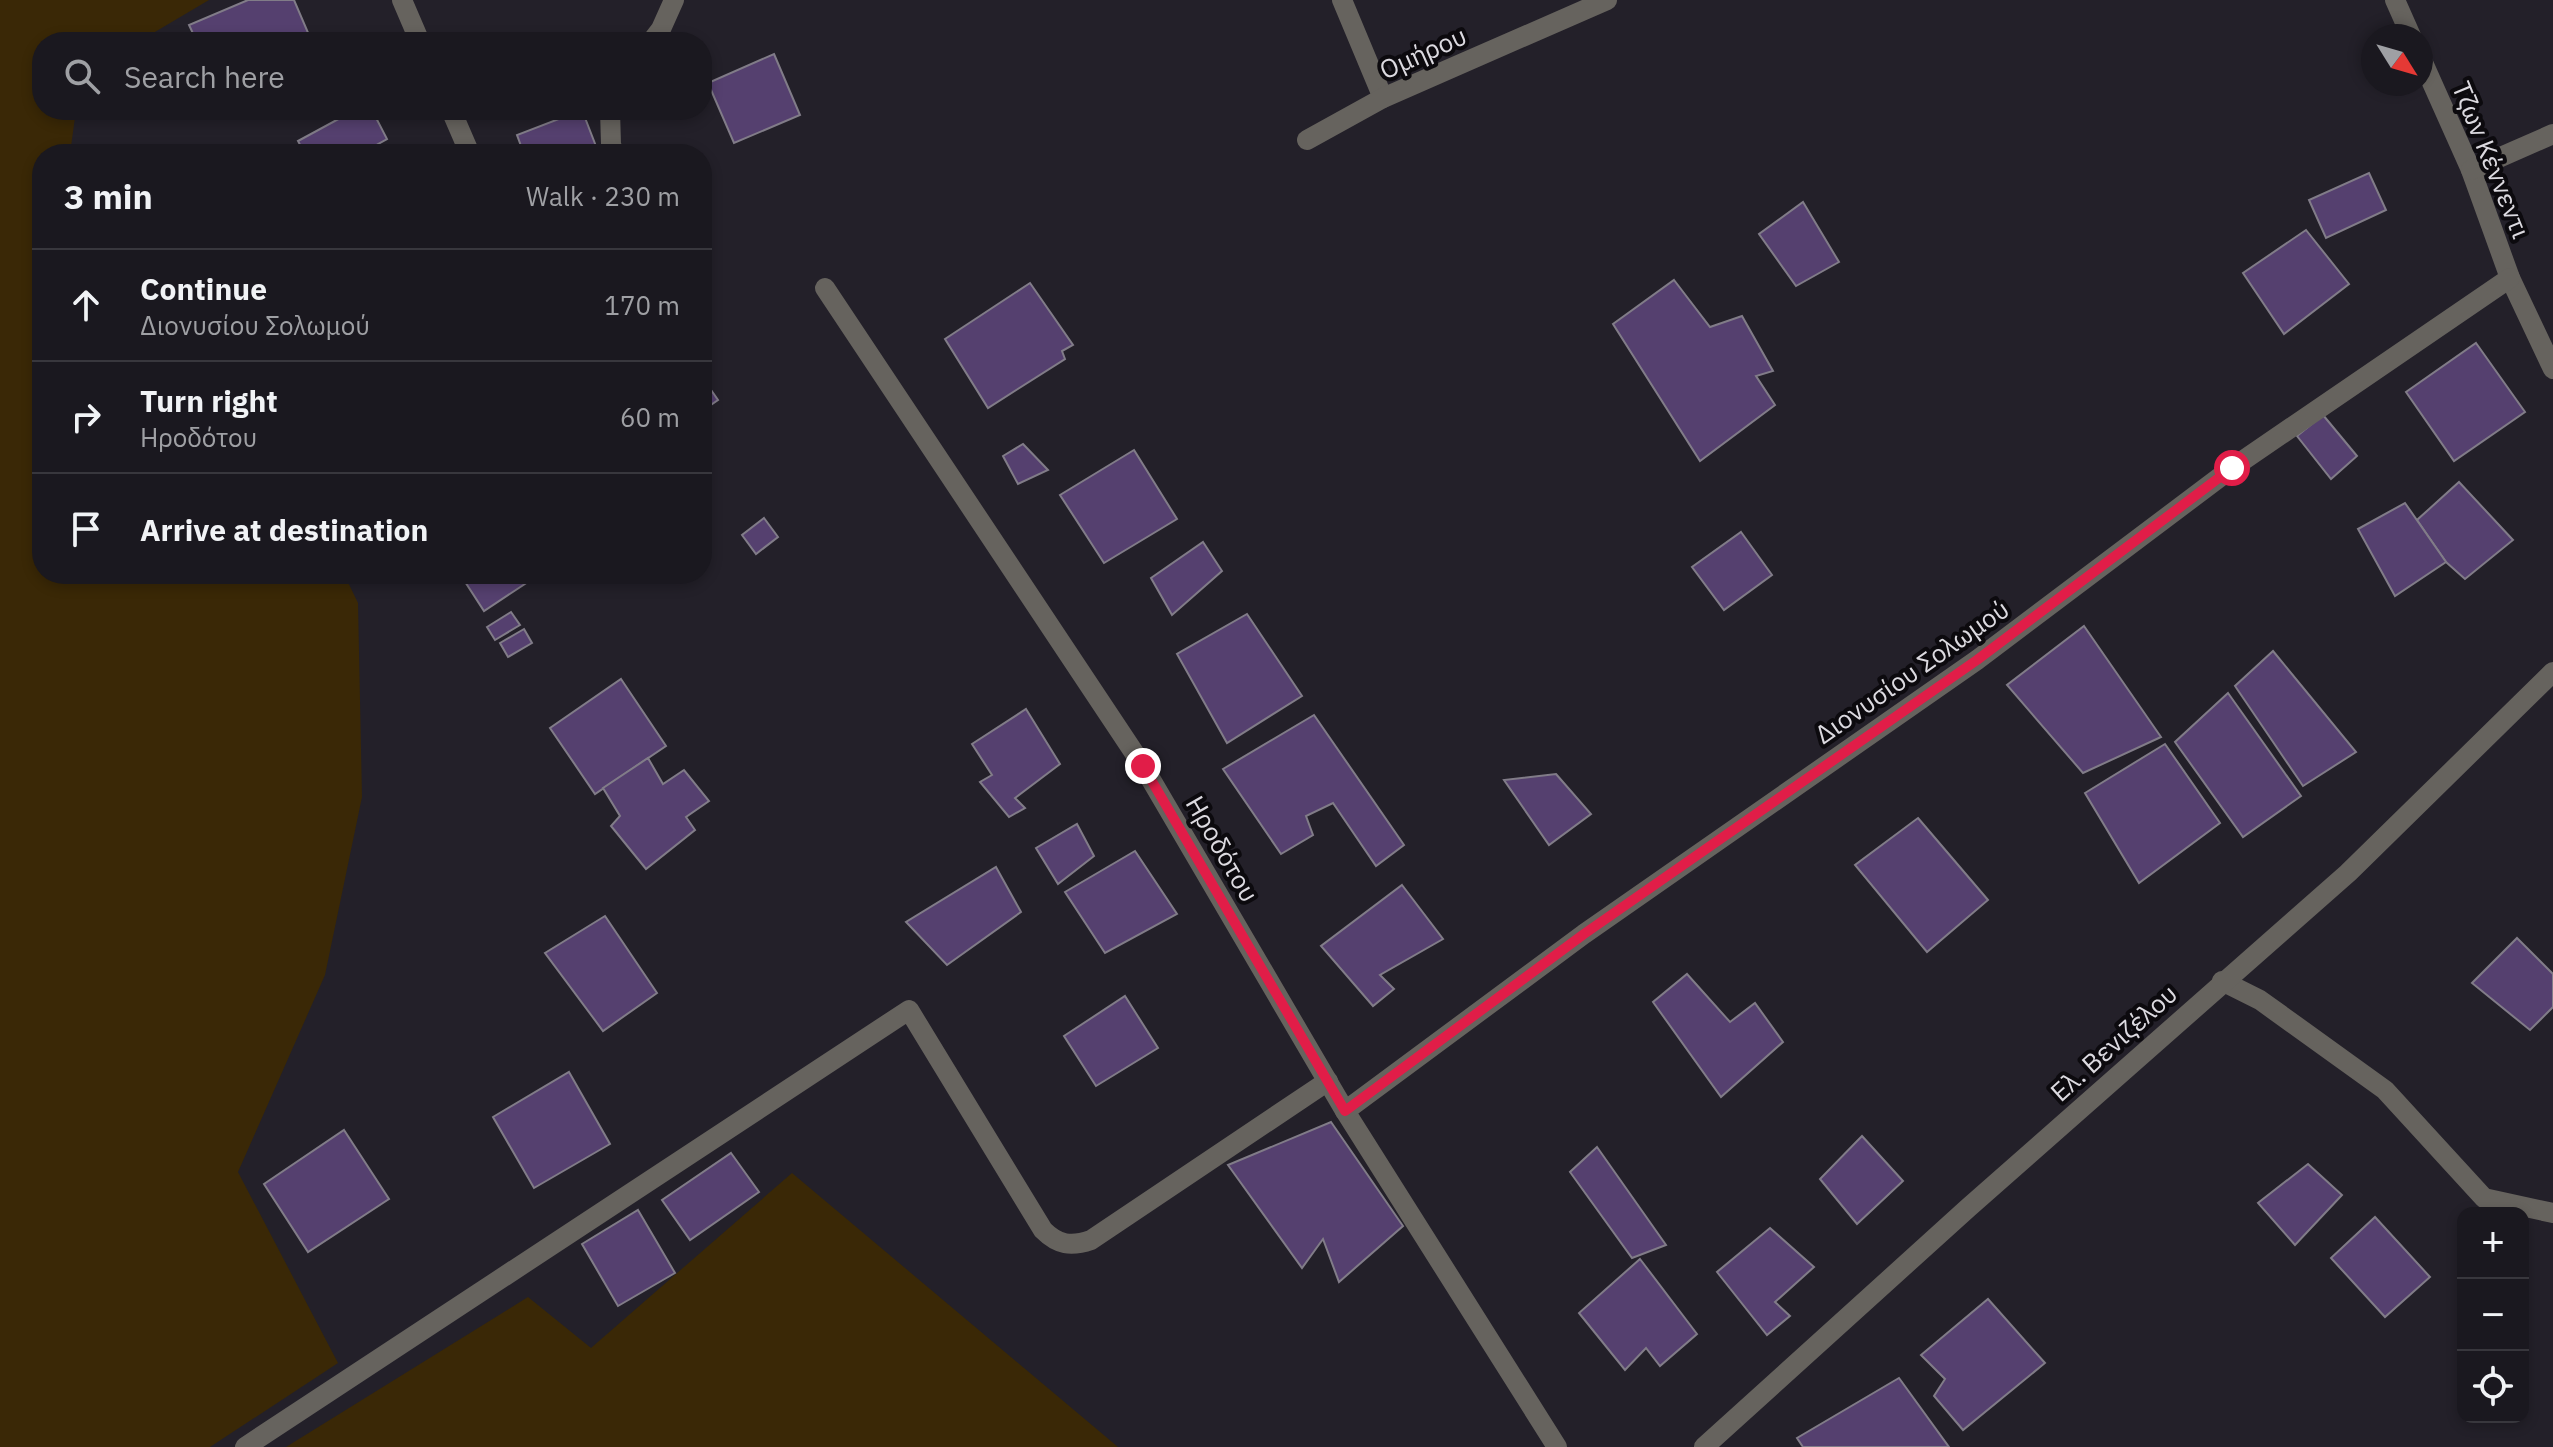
<!DOCTYPE html>
<meta charset="utf-8">
<style>
:root{--surface:#1a181f;--page:#232128;--text:#f1f3f6;--muted:#9fa0a4;--line:#38373d}
body{margin:0;font-family:"IBM Plex Sans",sans-serif;background:var(--page);color:var(--text)}
.controls{position:absolute;right:24px;bottom:24px;display:grid;overflow:hidden;border-radius:16px;box-shadow:0 4px 12px #0003}
.controls button{width:72px;height:72px;display:grid;place-items:center;padding:0;border:0;border-bottom:2px solid var(--line);background:var(--surface);color:var(--text);font:40px sans-serif}
.compass{position:absolute;left:2361px;top:24px;width:72px;height:72px;border-radius:50%;background:var(--surface);box-shadow:0 4px 12px #0003;rotate:127deg}
.stop{position:absolute;width:24px;height:24px;margin:-18px;border:6px solid #e11d48;border-radius:50%;background:#fff}
.stop.end{background:#e11d48;border-color:#fff;box-shadow:0 2px 8px #0008}
.list{margin:0;padding:0;list-style:none}
h2{display:flex;justify-content:space-between;align-items:center;height:104px;margin:0;padding:0 32px;font-size:34px}
h2 small{font-size:26px;font-weight:400;color:var(--muted)}
.list li{display:grid;grid-template-columns:52px 1fr auto;gap:24px;align-items:center;box-sizing:border-box;height:112px;padding:0 32px;border-top:2px solid var(--line)}
.list b{display:block;font-size:30px;white-space:nowrap}
.list p{margin:0;font-size:26px;white-space:nowrap;color:var(--muted)}
.list em{font-size:26px;font-style:normal;color:var(--muted)}
.icon{flex:none;width:44px;height:44px;fill:none;stroke:currentColor;stroke-width:2;stroke-linecap:round;stroke-linejoin:round}
.map{position:relative;flex:none;width:2553px;height:1447px;overflow:hidden}
.search{position:absolute;background:var(--surface);box-shadow:0 4px 12px #0003;left:32px;top:32px;width:680px;height:88px;display:flex;align-items:center;gap:20px;box-sizing:border-box;padding:0 28px;border-radius:32px;color:var(--muted);font-size:30px}
.panel{position:absolute;background:var(--surface);box-shadow:0 4px 12px #0003;left:32px;top:144px;width:680px;height:440px;border-radius:32px}
.map>svg:first-child{display:block}
</style>
<div class="map">
<svg width="2553" height="1447" viewBox="0 0 2553 1447">
<rect width="100%" height="100%" fill="#232029"/>
<!-- green -->
<g fill="#3a2806">
<path d="M0,0h209l-71,42h-96v68h34l-6,44h-28v420h302l14,29 4,194 -37,178 -87,197 100,191 -128,84h-210z"/>
<path d="M792,1173l326,274h-832l242,-150 63,51z"/>
</g>
<!-- building -->
<g fill="#55406f" stroke="#817c88" stroke-width="2">
<path d="M248,0h46l18,42h-115l-8,-17z"/>
<path d="M774,54l26,61 -66,28 -26,-60z"/>
<path d="M355,110h17l15,29 -27,15h-55l-7,-13z"/>
<path d="M582,110l17,44h-75l-7,-19z"/>
<path d="M2369,173l17,37 -60,28 -17,-38z"/>
<path d="M1803,202l36,60 -43,24 -37,-52z"/>
<path d="M2306,230l43,54 -65,50 -41,-61z"/>
<path d="M1674,280l36,47 32,-11 31,55 -17,5 19,29 -75,56 -87,-137z"/>
<path d="M1030,283l43,62 -11,6 3,8 -77,49 -43,-69z"/>
<path d="M2476,343l49,69 -71,49 -48,-69z"/>
<path d="M702,377l16,23 -16,11z"/>
<path d="M2323,415l34,41 -26,23 -34,-43z"/>
<path d="M1023,444l25,26 -30,14 -15,-28z"/>
<path d="M1134,450l43,69 -73,44 -44,-68z"/>
<path d="M2459,482l54,58 -48,39 -19,-17 -29,-42z"/>
<path d="M2405,503l41,59 -51,34 -37,-67z"/>
<path d="M764,518l14,19 -22,17 -14,-19z"/>
<path d="M1741,532l31,43 -48,35 -32,-43z"/>
<path d="M1203,542l19,29 -50,44 -21,-37z"/>
<path d="M460,574h80l-56,37z"/>
<path d="M511,612l9,13 -25,15 -8,-13z"/>
<path d="M1247,614l55,82 -75,47 -50,-89z"/>
<path d="M2084,626l77,111 -78,36 -76,-88z"/>
<path d="M524,629l8,14 -24,14 -8,-14z"/>
<path d="M2273,651l83,101 -53,34 -68,-100z"/>
<path d="M621,679l45,67 -71,48 -45,-66z"/>
<path d="M2228,693l73,103 -58,41 -68,-95z"/>
<path d="M1026,709l34,55 -45,34 10,10 -16,9 -29,-35 12,-7 -20,-31z"/>
<path d="M1314,715l90,130 -28,21 -43,-63 -27,13 7,19 -32,19 -58,-85z"/>
<path d="M2165,744l55,79 -81,60 -54,-90z"/>
<path d="M648,758l15,26 21,-14 25,31 -23,16 9,13 -49,39 -35,-43 9,-10 -17,-28z"/>
<path d="M1556,774l35,40 -42,31 -45,-65z"/>
<path d="M1918,818l70,82 -61,52 -72,-87z"/>
<path d="M1077,824l17,32 -36,28 -22,-36z"/>
<path d="M1135,851l42,63 -72,39 -40,-61z"/>
<path d="M996,867l25,45 -74,53 -41,-43z"/>
<path d="M1402,885l41,54 -63,36 14,14 -21,17 -52,-60z"/>
<path d="M605,916l52,77 -54,38 -58,-78z"/>
<path d="M2517,938l36,36v33l-23,23 -58,-47z"/>
<path d="M1687,974l43,48 25,-19 28,39 -62,55 -68,-95z"/>
<path d="M1125,996l33,52 -62,38 -32,-50z"/>
<path d="M569,1072l41,72 -76,44 -41,-71z"/>
<path d="M1331,1122l72,104 -64,56 -16,-43 -21,29 -74,-103z"/>
<path d="M344,1130l45,69 -81,53 -44,-68z"/>
<path d="M1862,1136l41,45 -46,43 -37,-45z"/>
<path d="M1597,1147l69,98 -34,13 -62,-86z"/>
<path d="M731,1153l28,39 -69,48 -28,-40z"/>
<path d="M2308,1164l34,31 -47,50 -37,-42z"/>
<path d="M638,1210l37,63 -57,33 -36,-62z"/>
<path d="M2375,1217l55,60 -45,40 -54,-59z"/>
<path d="M1770,1228l44,39 -39,35 15,14 -23,19 -50,-63z"/>
<path d="M1640,1259l57,75 -37,32 -14,-18 -21,22 -46,-57z"/>
<path d="M1988,1299l57,64 -82,67 -29,-34 11,-17 -24,-24z"/>
<path d="M1899,1378l50,69h-146l-6,-9z"/>
</g>
<g fill="none" stroke-linecap="round" stroke-linejoin="round">
<!-- minor -->
<g stroke="#66635e" stroke-width="20">
<path d="M402,0l18,42"/>
<path d="M1342,0l41,98"/>
<path d="M2395,0l16,36"/>
<path d="M651,42l10,-13 13,-29"/>
<path d="M2421,58l50,112 39,108 43,91"/>
<path d="M451,110l19,44"/>
<path d="M610,110l1,34 3,10"/>
<path d="M1307,140l76,-42 224,-98"/>
<path d="M2471,170l82,-36"/>
<path d="M825,288l318,478 202,345 212,336"/>
<path d="M2222,981l38,19 125,90 99,108 69,15"/>
<path d="M1345,1111l239,-177 393,-274 255,-192 278,-190"/>
<path d="M245,1447l664,-437 134,220c15,15 28,17 48,10l237,-159"/>
<path d="M1704,1447l264,-239 380,-335 205,-201"/>
</g>
</g>
<g fill="none" stroke-linecap="round" stroke-linejoin="round">
<!-- route -->
<path stroke="#e11d48" stroke-width="10" d="M1143,766l202,345 239,-177 393,-274 255,-192"/>
</g>
<g text-anchor="middle" stroke-width="8" stroke-linejoin="round" paint-order="stroke">
<!-- street labels -->
<g font-size="26" fill="#dcdae0" stroke="#0c0a0e">
<text transform="translate(1423 53) rotate(-24)" y="9">Ομήρου</text>
<text transform="translate(2491 160) rotate(68)" y="9">Τζων Κέννεντι</text>
<text transform="translate(1912 672) rotate(-35)" y="9">Διονυσίου Σολωμού</text>
<text transform="translate(1222 849) rotate(60)" y="9">Ηροδότου</text>
<text transform="translate(2114 1043) rotate(-42)" y="9">Ελ. Βενιζέλου</text>
</g>
</g>
</svg>
<div class="controls">
<button>+</button>
<button>−</button>
<button><svg class="icon" aria-label="locate" viewBox="0 0 24 24"><circle cx="12" cy="12" r="6"/><path d="M12 2v4M12 18v4M2 12h4M18 12h4"/></svg></button>
</div>
<svg class="compass" viewBox="-18 -18 36 36"><path d="M0-13l5 13h-10z" fill="#e53935"/><path d="M0 13l5-13h-10z" fill="#9fa0a4"/></svg>
<div class="stop" style="left:2232px;top:468px"></div>
<div class="stop end" style="left:1143px;top:766px"></div>
<div class="search"><svg class="icon" aria-label="search" viewBox="0 0 24 24"><circle cx="10" cy="10" r="6"/><path d="M15 15l6 6"/></svg>Search here</div>
<section class="panel">
<h2>3 min<small>Walk · 230 m</small></h2>
<ul class="list">
<li><svg class="icon" aria-label="ahead" viewBox="0 0 24 24"><path d="M12 20V5M6 11l6-6 6 6"/></svg><div><b>Continue</b><p>Διονυσίου Σολωμού</p></div><em>170 m</em></li>
<li><svg class="icon" aria-label="right" viewBox="0 0 24 24"><path d="M7 20v-9h11M14 6l5 5-5 5"/></svg><div><b>Turn right</b><p>Ηροδότου</p></div><em>60 m</em></li>
<li><svg class="icon" aria-label="arrive" viewBox="0 0 24 24"><path d="M6 21V4h12l-3 4 3 4H6"/></svg><div><b>Arrive at destination</b></div></li>
</ul>
</section>
</div>
